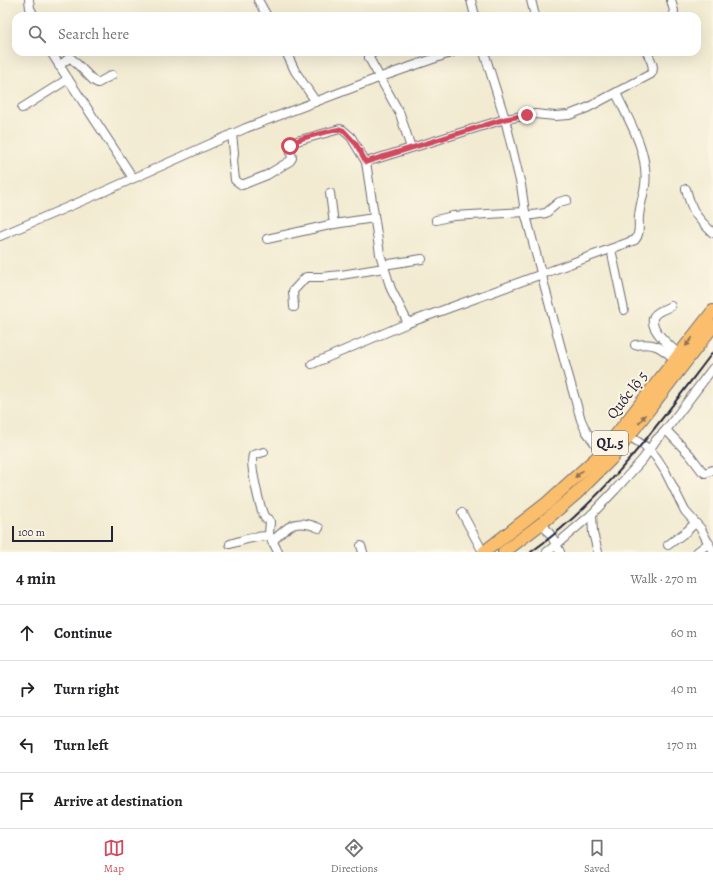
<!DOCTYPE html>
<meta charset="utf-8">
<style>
:root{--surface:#fff;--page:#f2f2f2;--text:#202124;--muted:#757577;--line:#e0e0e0;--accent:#d1495b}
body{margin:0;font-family:Alegreya,serif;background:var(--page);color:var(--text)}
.scale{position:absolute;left:12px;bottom:10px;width:101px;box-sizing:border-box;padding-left:4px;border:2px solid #22223b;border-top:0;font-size:11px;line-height:14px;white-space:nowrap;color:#22223b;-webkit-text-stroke:3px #fcf5e5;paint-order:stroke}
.stop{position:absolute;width:12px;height:12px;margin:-9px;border:3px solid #d1495b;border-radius:50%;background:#fff}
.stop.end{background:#d1495b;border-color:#fff;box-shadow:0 1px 4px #0008}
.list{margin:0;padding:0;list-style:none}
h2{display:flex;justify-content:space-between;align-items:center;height:52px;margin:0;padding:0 16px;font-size:17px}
h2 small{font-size:13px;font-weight:400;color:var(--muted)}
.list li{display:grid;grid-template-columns:26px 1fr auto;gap:12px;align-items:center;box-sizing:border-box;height:56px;padding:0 16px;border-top:1px solid var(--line)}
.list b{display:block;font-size:15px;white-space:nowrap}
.list em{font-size:13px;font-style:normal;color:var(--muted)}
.icon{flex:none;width:22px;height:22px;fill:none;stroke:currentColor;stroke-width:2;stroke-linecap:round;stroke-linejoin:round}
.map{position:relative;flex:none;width:713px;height:552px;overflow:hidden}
.search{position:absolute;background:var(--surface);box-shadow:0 4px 16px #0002;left:12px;right:12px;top:12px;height:44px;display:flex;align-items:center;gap:10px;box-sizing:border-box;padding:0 14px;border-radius:12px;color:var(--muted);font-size:15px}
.sheet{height:276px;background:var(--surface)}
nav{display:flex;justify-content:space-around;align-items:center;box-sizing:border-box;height:56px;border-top:1px solid var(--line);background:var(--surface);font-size:11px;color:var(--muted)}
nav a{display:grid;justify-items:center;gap:2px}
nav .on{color:var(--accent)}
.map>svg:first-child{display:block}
</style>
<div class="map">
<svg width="713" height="552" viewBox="0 0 713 552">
<rect width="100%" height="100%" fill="#fcf5e5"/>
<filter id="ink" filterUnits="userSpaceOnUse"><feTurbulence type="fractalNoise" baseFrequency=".025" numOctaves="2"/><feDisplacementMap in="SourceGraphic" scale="8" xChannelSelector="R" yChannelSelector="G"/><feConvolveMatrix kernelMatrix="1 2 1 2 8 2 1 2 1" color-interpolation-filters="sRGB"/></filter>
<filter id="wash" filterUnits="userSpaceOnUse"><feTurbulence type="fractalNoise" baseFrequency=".012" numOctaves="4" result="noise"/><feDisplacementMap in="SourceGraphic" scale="16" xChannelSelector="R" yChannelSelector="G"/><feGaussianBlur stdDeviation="0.9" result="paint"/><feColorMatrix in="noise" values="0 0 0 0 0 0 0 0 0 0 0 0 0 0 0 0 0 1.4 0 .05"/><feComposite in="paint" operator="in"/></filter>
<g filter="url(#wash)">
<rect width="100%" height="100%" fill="#f2ebd2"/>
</g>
<g filter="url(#ink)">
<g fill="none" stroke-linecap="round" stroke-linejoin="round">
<defs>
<g id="minor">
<path d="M29,0l1,8 4,8"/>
<path d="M258,0l9,16"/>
<path d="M471,0l4,16"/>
<path d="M531,0l4,16"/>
<path d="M671,0l3,11 -2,5"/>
<path d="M51,52l17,27 65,99"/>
<path d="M286,52l9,19 21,31"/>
<path d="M374,52l-5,4v2l31,56 11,34"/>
<path d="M484,52l21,67 16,66 4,27 41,155 15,53 5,11 16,22"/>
<path d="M59,66l10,-8h2l23,23 4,2 14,-8"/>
<path d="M22,108l46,-29"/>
<path d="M232,134l2,19 -1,8 2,19 7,5 25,-10 23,-14 2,-3 -2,-11 3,-5 47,-13 3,1 8,7 15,25 14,92 11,35 17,34"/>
<path d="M366,162l139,-43 30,-5 20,2 14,-1 18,-7 64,-34c5,-6 -1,-15 -4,-22"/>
<path d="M686,189c6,23 10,28 27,44"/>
<path d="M330,193l4,31"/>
<path d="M526,216l20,-3 13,-11 8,-2"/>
<path d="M436,220l17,-4 72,-4"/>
<path d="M0,236l103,-44 143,-64 135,-51 72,-25"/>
<path d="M267,239l67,-15 40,-6"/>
<path d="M611,249l13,61"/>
<path d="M383,265l39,-6"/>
<path d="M671,306c-5,3 -14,5 -17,10 -7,12 17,31 25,38"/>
<path d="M294,307l-1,-16 13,-14h16l19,-2 43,-7"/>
<path d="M635,345c20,-3 25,2 40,14"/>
<path d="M312,364l96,-41 227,-83c6,-7 3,-15 4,-24 1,-10 4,-20 6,-30 4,-34 -15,-63 -29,-93"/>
<path d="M666,430l24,25 12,16 3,2 8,-3"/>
<path d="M629,436l20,13 7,8 9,14 20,40 16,18 12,23"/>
<path d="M264,452l-11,3c-4,8 7,54 12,63l3,1 2,3 -1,12 9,18"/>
<path d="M462,513l21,39"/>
<path d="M592,514l1,19 5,19"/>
<path d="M542,523l10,14 8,15"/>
<path d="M272,542c16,-17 24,-24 47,-14"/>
<path d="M230,544c13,-4 25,-8 39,-8"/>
<path d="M668,545l19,-14 8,-8"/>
<path d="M361,546l2,6"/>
<path d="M547,552l9,-7 36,-31 23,-24 28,-31 13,-19 10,-10 47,-62"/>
<path d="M697,552l12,-9"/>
</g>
<g id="highway">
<path d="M484,552l63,-49 55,-50 111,-142"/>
<path d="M504,552l38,-29 34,-29 35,-35 102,-133"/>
</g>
</defs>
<!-- minor casing -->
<use href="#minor" stroke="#6b6870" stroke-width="10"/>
<!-- highway casing -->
<use href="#highway" stroke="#6b6870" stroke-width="14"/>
<!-- minor -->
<use href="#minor" stroke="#fff" stroke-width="8"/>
<!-- highway -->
<use href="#highway" stroke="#fabe6d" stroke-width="12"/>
<!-- rail -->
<path stroke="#22223b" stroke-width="2" d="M531,552c75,-53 127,-128 182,-200"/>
</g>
<!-- one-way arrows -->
<defs><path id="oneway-solid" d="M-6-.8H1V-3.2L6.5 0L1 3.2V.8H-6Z"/></defs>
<g fill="#8e7054">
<use href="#oneway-solid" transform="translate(689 342) rotate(128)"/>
<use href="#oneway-solid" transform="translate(642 419) rotate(-52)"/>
<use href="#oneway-solid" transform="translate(579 474) rotate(138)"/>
</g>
</g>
<g fill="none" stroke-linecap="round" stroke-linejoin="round" filter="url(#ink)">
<!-- route -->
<path stroke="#d1495b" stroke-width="5" d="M290,146c5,-9 39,-14 50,-17l3,1 13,14 10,18 139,-43 22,-4"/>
</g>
<g text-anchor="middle" stroke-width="4" stroke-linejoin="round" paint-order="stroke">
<!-- shield labels -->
<rect fill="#fcf5e5" stroke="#63616e" stroke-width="1" x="592" y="431" width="36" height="24" rx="3"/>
<g font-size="14" font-weight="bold" fill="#22223b">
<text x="610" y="448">QL.5</text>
</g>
<!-- street labels -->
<g font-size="15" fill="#22223b" stroke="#fcf5e5">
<text transform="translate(627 395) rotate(-52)" y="5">Quốc lộ 5</text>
</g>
</g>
</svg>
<div class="scale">100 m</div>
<div class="stop" style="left:290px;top:146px"></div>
<div class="stop end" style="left:527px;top:115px"></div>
<div class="search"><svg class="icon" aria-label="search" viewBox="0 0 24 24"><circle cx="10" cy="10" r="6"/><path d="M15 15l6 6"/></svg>Search here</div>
</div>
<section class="sheet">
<h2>4 min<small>Walk · 270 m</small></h2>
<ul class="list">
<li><svg class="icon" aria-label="ahead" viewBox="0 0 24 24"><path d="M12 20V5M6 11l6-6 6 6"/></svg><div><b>Continue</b></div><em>60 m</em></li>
<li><svg class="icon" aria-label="right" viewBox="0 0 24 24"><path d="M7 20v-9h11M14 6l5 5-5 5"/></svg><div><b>Turn right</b></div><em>40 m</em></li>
<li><svg class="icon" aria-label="left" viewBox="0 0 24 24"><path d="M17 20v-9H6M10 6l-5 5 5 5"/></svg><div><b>Turn left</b></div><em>170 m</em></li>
<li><svg class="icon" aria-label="arrive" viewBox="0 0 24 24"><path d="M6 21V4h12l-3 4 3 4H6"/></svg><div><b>Arrive at destination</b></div></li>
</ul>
</section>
<nav>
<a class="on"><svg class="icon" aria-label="map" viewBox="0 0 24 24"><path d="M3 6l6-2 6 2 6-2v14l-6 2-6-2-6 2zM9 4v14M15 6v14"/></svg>Map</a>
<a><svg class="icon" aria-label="directions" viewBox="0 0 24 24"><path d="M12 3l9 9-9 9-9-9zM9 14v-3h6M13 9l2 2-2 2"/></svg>Directions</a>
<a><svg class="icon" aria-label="saved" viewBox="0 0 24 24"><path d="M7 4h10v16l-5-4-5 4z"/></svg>Saved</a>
</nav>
